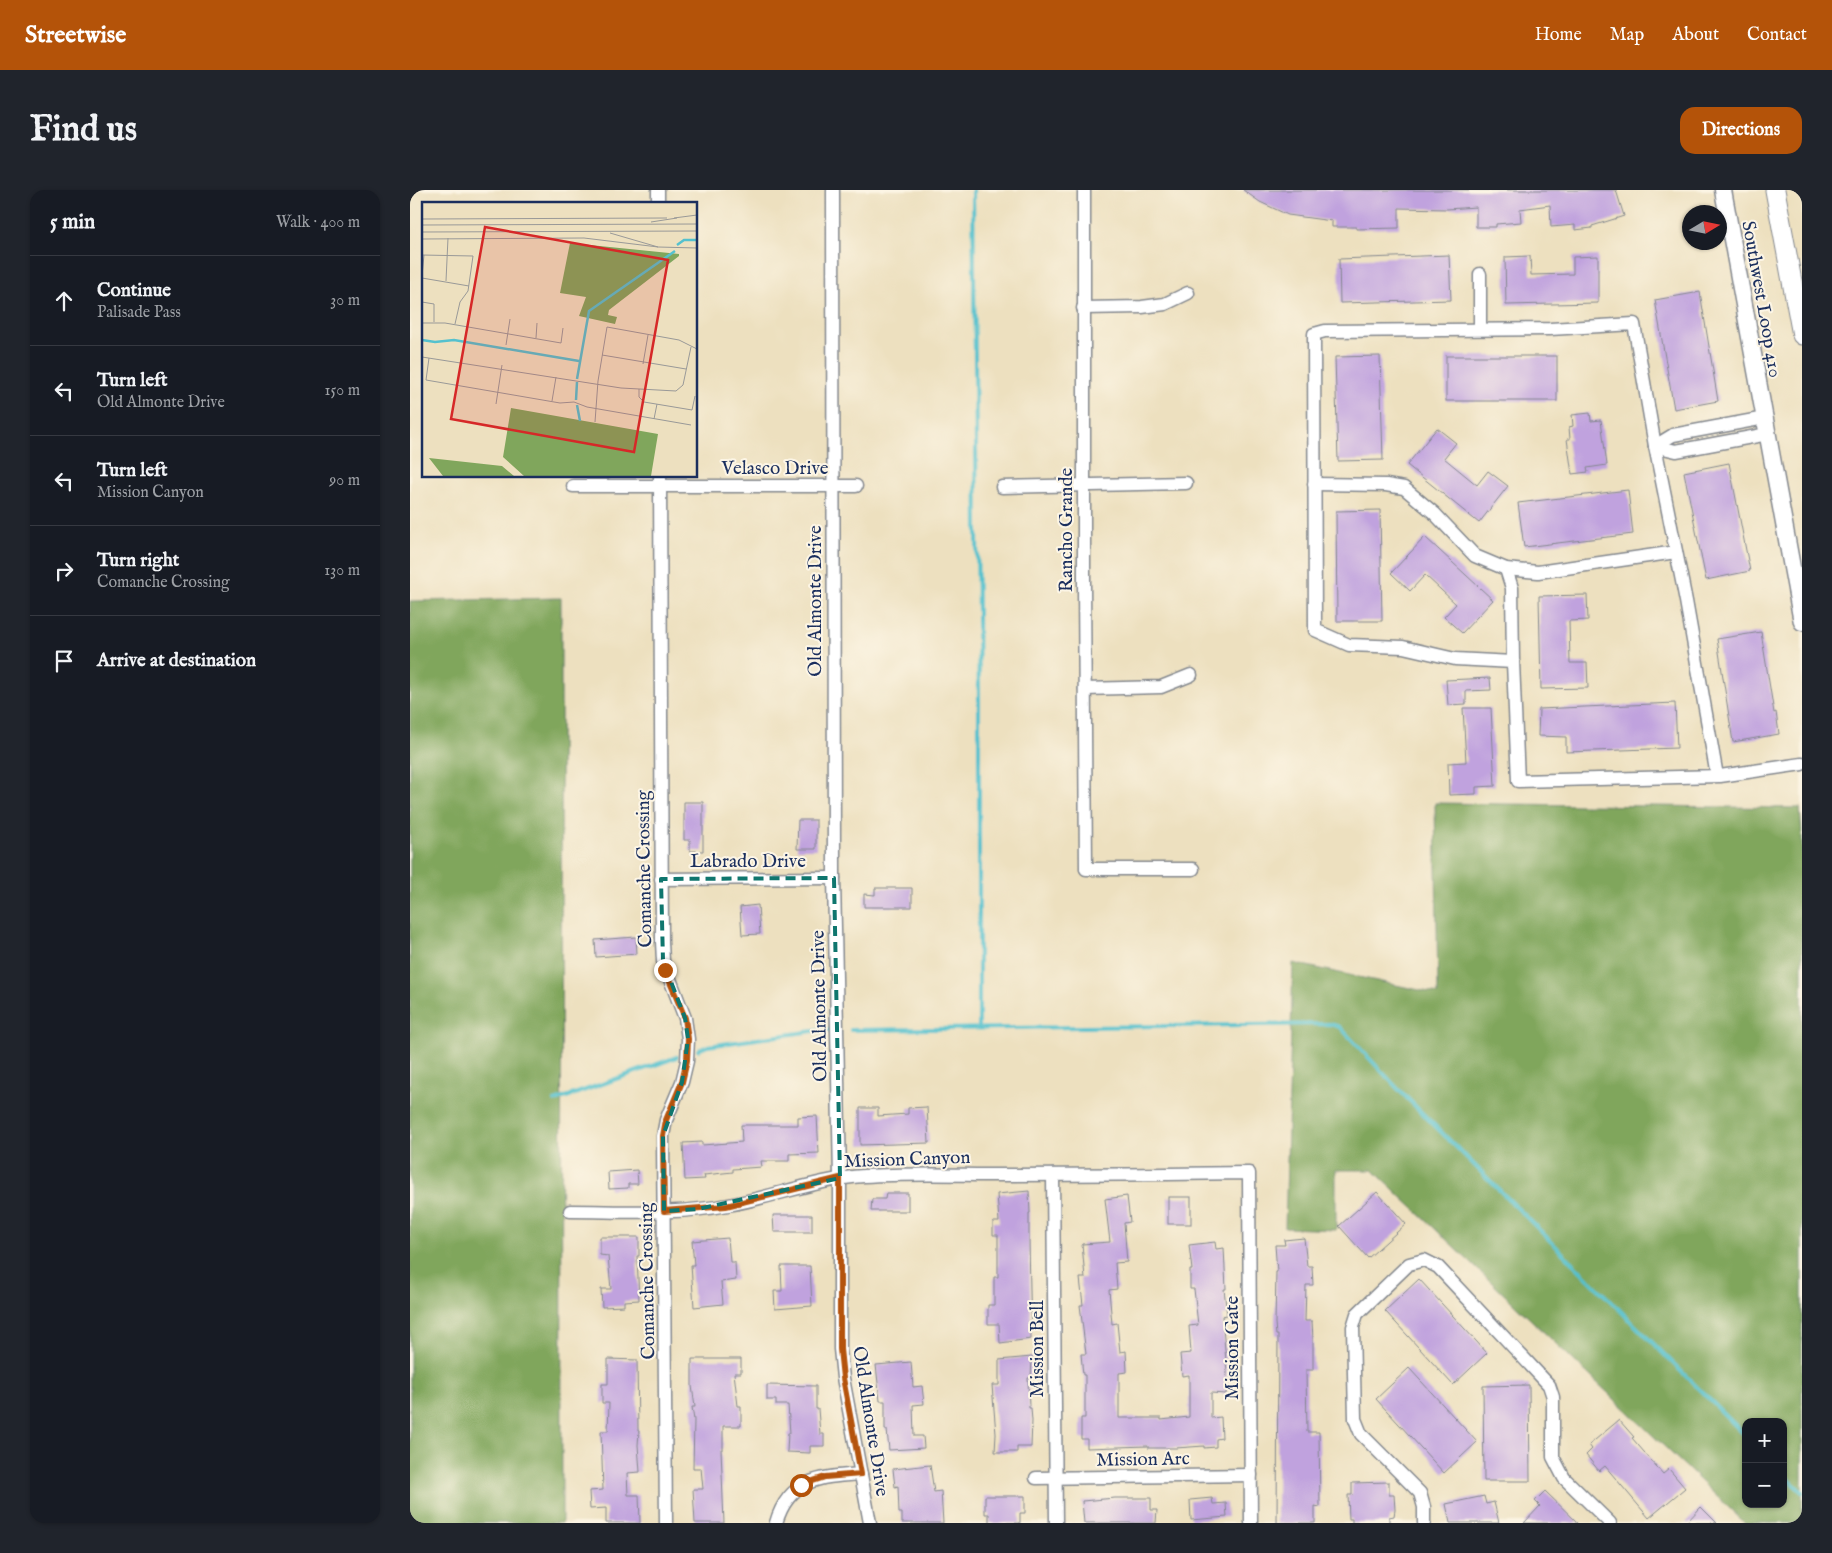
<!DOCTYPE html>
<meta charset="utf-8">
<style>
:root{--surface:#171b24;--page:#20242c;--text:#f1f3f6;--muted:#9ea1a6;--line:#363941;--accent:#b45309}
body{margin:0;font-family:"IM FELL English",serif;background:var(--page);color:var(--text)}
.controls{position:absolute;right:15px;bottom:15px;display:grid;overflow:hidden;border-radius:10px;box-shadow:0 1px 4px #0004}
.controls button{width:45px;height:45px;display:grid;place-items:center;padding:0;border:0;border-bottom:1px solid var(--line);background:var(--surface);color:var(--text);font:25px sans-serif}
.compass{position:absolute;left:1272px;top:15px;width:45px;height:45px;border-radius:50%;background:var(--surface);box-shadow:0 1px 4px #0004;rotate:80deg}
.stop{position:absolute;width:15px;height:15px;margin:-11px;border:4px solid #b45309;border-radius:50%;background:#fff}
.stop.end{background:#b45309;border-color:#fff;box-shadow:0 1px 5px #0008}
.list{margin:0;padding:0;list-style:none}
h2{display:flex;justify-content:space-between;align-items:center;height:65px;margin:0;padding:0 20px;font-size:21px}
h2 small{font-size:16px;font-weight:400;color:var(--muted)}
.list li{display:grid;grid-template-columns:32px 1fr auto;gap:15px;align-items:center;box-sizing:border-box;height:90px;padding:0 20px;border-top:1px solid var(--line)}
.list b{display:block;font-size:19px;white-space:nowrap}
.list p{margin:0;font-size:16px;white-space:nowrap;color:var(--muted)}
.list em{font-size:16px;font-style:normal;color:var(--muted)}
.icon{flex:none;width:28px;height:28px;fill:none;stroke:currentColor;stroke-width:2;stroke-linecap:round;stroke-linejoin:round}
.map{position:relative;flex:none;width:1392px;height:1333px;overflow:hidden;border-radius:15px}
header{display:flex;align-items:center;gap:30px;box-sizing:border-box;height:70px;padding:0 25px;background:var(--accent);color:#fff}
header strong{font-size:24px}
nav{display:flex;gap:28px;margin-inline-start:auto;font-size:18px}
.intro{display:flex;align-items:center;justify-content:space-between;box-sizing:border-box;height:120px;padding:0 30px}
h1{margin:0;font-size:35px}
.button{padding:12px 22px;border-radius:15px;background:var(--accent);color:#fff;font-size:18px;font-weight:700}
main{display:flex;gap:30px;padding:0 30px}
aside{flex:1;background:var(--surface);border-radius:15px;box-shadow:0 1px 4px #0004}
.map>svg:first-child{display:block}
</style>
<header>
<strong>Streetwise</strong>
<nav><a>Home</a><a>Map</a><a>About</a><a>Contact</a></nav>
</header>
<div class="intro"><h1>Find us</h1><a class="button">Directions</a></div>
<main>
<aside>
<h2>5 min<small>Walk · 400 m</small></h2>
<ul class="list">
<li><svg class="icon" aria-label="ahead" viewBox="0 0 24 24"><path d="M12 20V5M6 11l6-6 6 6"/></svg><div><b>Continue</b><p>Palisade Pass</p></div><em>30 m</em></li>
<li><svg class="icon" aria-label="left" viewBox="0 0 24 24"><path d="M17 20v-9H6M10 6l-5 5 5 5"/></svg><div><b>Turn left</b><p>Old Almonte Drive</p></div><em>150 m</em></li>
<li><svg class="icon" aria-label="left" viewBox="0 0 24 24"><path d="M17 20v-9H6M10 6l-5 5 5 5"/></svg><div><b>Turn left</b><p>Mission Canyon</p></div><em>90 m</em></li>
<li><svg class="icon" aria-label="right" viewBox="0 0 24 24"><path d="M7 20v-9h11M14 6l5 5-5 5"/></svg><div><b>Turn right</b><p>Comanche Crossing</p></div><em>130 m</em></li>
<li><svg class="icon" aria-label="arrive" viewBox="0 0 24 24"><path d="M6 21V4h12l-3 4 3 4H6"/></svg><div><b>Arrive at destination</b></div></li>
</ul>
</aside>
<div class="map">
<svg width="1392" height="1333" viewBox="0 0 1392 1333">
<rect width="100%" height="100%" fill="#fcf5e5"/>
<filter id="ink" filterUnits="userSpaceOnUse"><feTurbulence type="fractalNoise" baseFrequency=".02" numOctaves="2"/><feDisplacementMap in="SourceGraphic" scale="10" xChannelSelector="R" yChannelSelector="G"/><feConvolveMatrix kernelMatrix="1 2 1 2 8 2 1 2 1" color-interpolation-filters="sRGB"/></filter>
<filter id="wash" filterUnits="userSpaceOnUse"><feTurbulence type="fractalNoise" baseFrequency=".0096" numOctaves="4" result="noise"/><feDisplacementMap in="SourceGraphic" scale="20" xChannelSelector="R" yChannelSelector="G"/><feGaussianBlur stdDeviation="1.12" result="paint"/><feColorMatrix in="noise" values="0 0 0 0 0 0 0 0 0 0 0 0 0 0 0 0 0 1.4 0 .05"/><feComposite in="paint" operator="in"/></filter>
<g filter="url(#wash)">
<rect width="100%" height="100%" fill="#ede0bf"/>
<!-- forest -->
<g fill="#80a65c" stroke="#4e6a5d" fill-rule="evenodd">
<path d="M151,408l1,925h-152v-922z"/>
<path d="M1025,613l365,5 2,27v688h-57l-372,-353h-37v60l-51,-2 8,-265 145,31zM1336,1232h37v82h-37z"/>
</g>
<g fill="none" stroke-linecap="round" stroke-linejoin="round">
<!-- stream -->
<g stroke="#54c1ce" stroke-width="4">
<path d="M563,0l6,509v329"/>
<path d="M441,840l479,-6 10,3 59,63 347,346"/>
<path d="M288,860l10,-4 105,-15 17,-1"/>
<path d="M145,911l122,-44"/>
<path d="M1373,1284l19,18"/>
</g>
</g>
<g id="blocks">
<!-- building -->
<g fill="#c0a2de">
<path d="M833,0h373l8,26 -32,10v2l-17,2v-5l-24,2 -1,-22 -30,4 1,13 -25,2v3h-20v-20l-29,2 -48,-1v20l-43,1v-2h-24v-6l-44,-6 -28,-13z"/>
<path d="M1039,65l2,45 -111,3 -1,-44z"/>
<path d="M1120,66l1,19 42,-1v-17l25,-1v47l-92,2 -1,-48z"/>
<path d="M1290,102l18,109 -44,8 -19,-109z"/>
<path d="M970,166l3,104 -45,1 -3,-104z"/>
<rect x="1036" y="166" width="111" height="45"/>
<path d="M1180,223l1,8 10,-1 6,45 -20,3 1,4 -16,2 -5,-35h3l-1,-12 4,-1 -1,-11z"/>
<path d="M1027,238l19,15 -12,15 33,27 11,-14 20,15 -29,37 -72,-58z"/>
<path d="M1319,273l21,108 -44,9 -22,-108z"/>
<path d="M1218,300l5,44 -109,13 -6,-44z"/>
<path d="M970,320l2,111h-45l-1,-110z"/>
<path d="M1015,347l68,63 -31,33 -18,-16 12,-13 -31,-29 -15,16 -19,-18z"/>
<path d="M1177,405l1,25 -19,1 1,42h17l1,25 -47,1 -2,-93z"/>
<path d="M1351,442l13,81 2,-1 3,22 -46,8 -16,-103z"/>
<path d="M1080,488l1,12 -25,1v13l-18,1 -2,-25z"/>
<path d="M1265,513l2,45 -111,4v-15l-28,-1 1,-27z"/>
<path d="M1053,518h28l4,78 -19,1v7l-27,1 -1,-32 18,-1z"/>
<path d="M274,612h19v49h-13v-11h-6z"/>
<path d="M388,630h18v29h-19z"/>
<path d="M465,698h37v19h-48v-13l11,1z"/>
<path d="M348,715l2,29 -18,1 -2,-28z"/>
<path d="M226,747l1,17 -41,3 -1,-17z"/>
<path d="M517,917l2,36 -69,2v-37h18v8l30,-2v-6z"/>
<path d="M407,926l2,37 -30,1v7h-28l1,6 -29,2v3l-29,3 1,4 -20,1 -2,-37 19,-1v3l40,-3 -1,-17h57v-8z"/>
<path d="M227,980l1,14h-10v4l-19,1 -1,-17z"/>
<path d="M619,1001l1,22h-1v27l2,99 -31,4 -1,-19h-11v-19h6v-28h4v-42h-5v-13h6l-2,-28z"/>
<path d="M967,1002l29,32 -38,34 -29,-32z"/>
<path d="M476,1003h22v18h-37l1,-12h13z"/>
<path d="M717,1006l3,26 -6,1 3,39 -12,1 2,26 -8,1 3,34 5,-1 3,29 6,-1 1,21 -8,1v45h42v2l28,-3v-42l-7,1 -2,-22 11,-1 -2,-27 9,-1 -4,-36h-4v-19h2l-3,-25 26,-3 1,7 8,-1 2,41h-2l3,26 -5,1 5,56 -1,22 -15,-1v25l10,-1 1,21 -6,1v8l-12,1v-2l-28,2h-28v-2l-61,2v-9h-6v-21h4v-43h-2l-2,-21h5l-6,-49h3l-3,-27h5l-3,-34 28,-2 -5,-43z"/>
<rect x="758" y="1007" width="23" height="27"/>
<path d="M363,1025h39v17h-38z"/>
<path d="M190,1047h39v19h-2l2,44 -15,1v5l-22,1 -1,-18h10l-3,-33 -8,-1z"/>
<path d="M318,1048l2,24h5l1,18 -15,2 2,22 -29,3 -3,-42h3l-2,-24z"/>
<path d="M894,1048l3,28h5l1,19h-7l-1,36h7l1,19v30h-7l1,62h12l1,75 -5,-1v17h-38l1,-188h-2l-1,-12 1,-51h1l-2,-27h10l-1,-5z"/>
<path d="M371,1076h29l2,40 -37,3 -1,-18h8z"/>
<path d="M1009,1089l68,74 -34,32 -68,-74z"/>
<path d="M622,1167l-1,21h-3l1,30h2l1,13 -1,26h-14v5h-22l1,-18 -4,-49h7v-25z"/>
<path d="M198,1169l29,1 1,71h1l-1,14 2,27 -13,1 1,22h11l1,28h-34v-15l-16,1 -1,-18 14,-1 -2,-59h7l1,-28h-7v-19h6z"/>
<path d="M282,1169h49v14h-7l4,33h3v20h-18v23h-2l3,74h-29l-2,-34h10l-2,-21h-8l1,-48 -2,-13h3l-3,-21z"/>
<path d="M501,1172l2,25 9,-1 2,18 -11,1 1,31h9l1,12 -35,2 -2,-20h-2v-29h-5l-4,-36z"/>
<path d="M999,1178l68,74 -33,31 -68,-74z"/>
<path d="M357,1195l49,1v23h2l2,25h4v12h-14v7l-23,-1 1,-19h2l-2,-28h-12v-5h-9z"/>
<path d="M1119,1195l1,96h-46l-1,-95z"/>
<path d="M1209,1230l15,17 -2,1 31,36 6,-5 16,19 -36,30 -44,-52 -6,5 -13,-16 6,-6 -3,-4z"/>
<path d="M520,1275l4,27 7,-1 2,32h-41v-10h-3l-1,-27 -3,1 -2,-18z"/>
<path d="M979,1292v13h5l1,15 -1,6 -5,1v6h-37v-4h-3l-1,-24h4v-12z"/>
<path d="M1135,1301l33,32h-54l16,-17 -5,-5z"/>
<path d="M575,1306h40v17h-5v10h-31v-9h-4z"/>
<path d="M1074,1306l2,8 8,-2 5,21h-49l-4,-19z"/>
<path d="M705,1308h36v12h6l-1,13h-72l-2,-22z"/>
<path d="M802,1308l1,6 13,-1 1,14 -36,3 -1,-20z"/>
<path d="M1291,1317l16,16h-31z"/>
</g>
</g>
</g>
<g filter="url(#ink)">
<use href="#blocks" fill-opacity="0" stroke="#84888e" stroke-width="1"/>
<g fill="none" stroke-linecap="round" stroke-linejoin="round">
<defs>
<g id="minor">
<path d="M248,0v14"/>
<path d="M423,0l1,688 6,300v171l3,29 27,145"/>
<path d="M674,0v393l2,286h107"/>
<path d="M673,118l59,-1 23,-3 23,-11"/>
<path d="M1070,139v-55"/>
<path d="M1245,256l21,5 92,-17"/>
<path d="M1245,256l18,-11 92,-17"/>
<path d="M250,286l2,466 1,19 22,57 3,21 -1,22 -5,21 -16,38 -3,16 3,387"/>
<path d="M904,294l72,1 18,3 30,25 41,43 31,13 32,3 138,-20"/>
<path d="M163,296h283"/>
<path d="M592,297l184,-4"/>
<path d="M1096,379l6,19 1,74"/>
<path d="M675,499l76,-2 30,-12"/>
<path d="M1307,586l-31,-175 -31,-155 -21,-122 -84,5 -225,2 -11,3 1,296 34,15 54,2 52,12 58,3 5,119 202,-5 82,-12"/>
<path d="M251,689l173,-1"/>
<path d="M643,985l3,348"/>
<path d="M160,1021c52,0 107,4 158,-6 46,-8 89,-26 136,-29 47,-3 93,-1 140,-1 82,0 163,-1 245,-2l2,350"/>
<path d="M626,1288l215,-3"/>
<path d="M366,1333c13,-45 45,-46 85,-49"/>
<path d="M1014,1333v-16l-4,-14 -59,-59 -6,-15 -2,-92 4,-13 52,-50 15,-4 14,7 111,118 4,12v60l11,21 46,45"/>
</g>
<path id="major" d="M1313,0l79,432"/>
<path id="highway" d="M1365,0l27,145"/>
</defs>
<!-- minor casing -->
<use href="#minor" stroke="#84888e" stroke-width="15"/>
<!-- major casing -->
<use href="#major" stroke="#84888e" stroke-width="19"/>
<!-- highway casing -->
<use href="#highway" stroke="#84888e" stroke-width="21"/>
<!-- minor -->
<use href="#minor" stroke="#fff" stroke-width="12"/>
<!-- major -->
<use href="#major" stroke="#fff" stroke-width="16"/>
<!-- highway -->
<use href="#highway" stroke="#fff" stroke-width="19"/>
</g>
</g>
<g fill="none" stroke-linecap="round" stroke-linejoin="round" filter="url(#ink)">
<!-- route -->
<path stroke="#b45309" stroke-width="6" d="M255,780l20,48 3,21 -1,21 -5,22 -16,38 -3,16 1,75 62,-5 114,-28v171l3,29 18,96 -36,3 -24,8"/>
</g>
<!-- marked area -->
<path fill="none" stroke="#0f766e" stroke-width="4" stroke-dasharray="10 6" stroke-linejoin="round" d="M424,688l6,300 -142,31 -34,2 -1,-75 19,-54 6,-43 -3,-21 -22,-57 -2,-82z"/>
<g text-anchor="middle" stroke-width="4" stroke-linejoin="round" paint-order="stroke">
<!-- street labels -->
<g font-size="19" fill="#1b2f5e" stroke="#fcf5e5">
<text transform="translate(1353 109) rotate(80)" y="7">Southwest Loop 410</text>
<text x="365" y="284">Velasco Drive</text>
<text transform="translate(655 340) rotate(-90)" y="7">Rancho Grande</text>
<text transform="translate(404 411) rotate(-90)" y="7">Old Almonte Drive</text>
<text x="338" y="677">Labrado Drive</text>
<text transform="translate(233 679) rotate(-91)" y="7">Comanche Crossing</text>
<text transform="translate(408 816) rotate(-91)" y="7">Old Almonte Drive</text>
<text transform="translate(497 968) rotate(-2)" y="7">Mission Canyon</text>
<text transform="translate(236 1091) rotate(-91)" y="7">Comanche Crossing</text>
<text transform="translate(821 1158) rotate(-90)" y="7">Mission Gate</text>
<text transform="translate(626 1159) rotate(-90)" y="7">Mission Bell</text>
<text transform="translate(462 1231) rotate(81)" y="7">Old Almonte Drive</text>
<text transform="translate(733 1268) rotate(-1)" y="7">Mission Arc</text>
</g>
</g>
<!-- overview -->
<g transform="translate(12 12)">
<rect width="275" height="275" fill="#ede0bf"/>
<path d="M148,41l109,11v2l-70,54 -1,5 9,2 -2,7 -36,-8 7,-19 -26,-4zM89,206l147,26 -7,42h-127l-21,-19zM7,256l73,8 12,10h-71z" fill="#80a65c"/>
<path fill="none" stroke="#54c1ce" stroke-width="2.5" d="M255,43l7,-5h13M0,138l13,2 19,-2 125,21M155,177l12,-68 86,-60M154,198l1,-18M155,203l3,16"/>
<path fill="none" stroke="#999998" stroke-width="1" d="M252,16l23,-3M0,17l245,-1M229,20l26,-4M0,23l275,-1M0,30l275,-1M188,31l48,14M0,37l162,-1 74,9 39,1M0,53l51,1 -5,35 -8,11 -5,22M0,74l2,-21M0,76l47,8M24,79l2,-43M0,100l12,2v18M0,121h23l116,20 2,-15M114,136l1,-15M84,143l4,-26M180,153l84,14M0,155l199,31 55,3 7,-6 8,-38M7,156l-3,22 134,23 14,-1 13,5 104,18M221,162l5,-29M217,187v8l5,5 48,8 3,-14M130,199l4,-24M74,202l6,-39M232,217l3,-15M173,220l3,-41 9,-54 72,13 18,9"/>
<path fill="#d62828" fill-opacity="0.15" stroke="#d62828" stroke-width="2.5" d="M63,25l183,33 -34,192 -183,-33z"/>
<rect width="275" height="275" fill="none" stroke="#1b2f5e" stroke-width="2.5"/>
</g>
</svg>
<div class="controls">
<button>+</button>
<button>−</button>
</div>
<svg class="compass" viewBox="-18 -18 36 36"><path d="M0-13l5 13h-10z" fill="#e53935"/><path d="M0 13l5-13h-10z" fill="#9ea1a6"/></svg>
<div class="stop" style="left:391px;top:1295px"></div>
<div class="stop end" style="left:255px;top:780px"></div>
</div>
</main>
